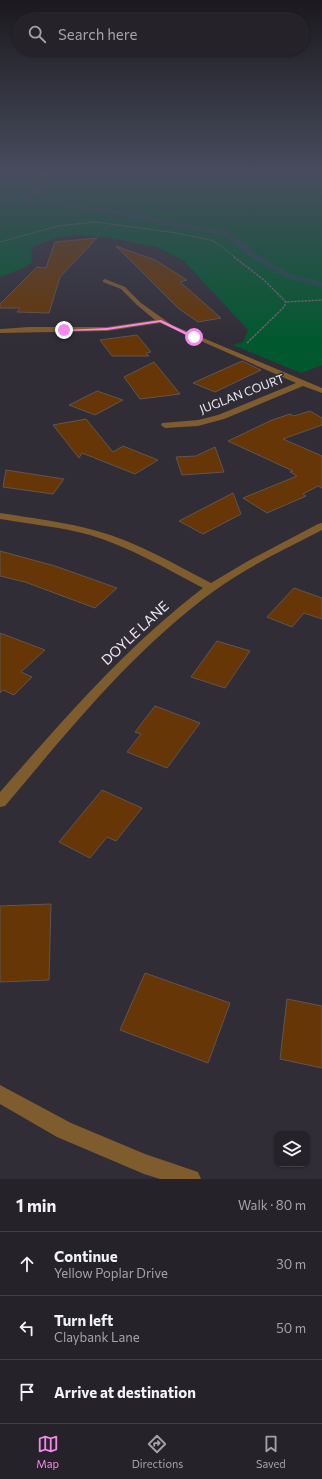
<!DOCTYPE html>
<meta charset="utf-8">
<style>
:root{--surface:#252229;--page:#2d2a31;--text:#f1f3f6;--muted:#a3a4a8;--line:#423f46;--accent:#f788ec}
body{margin:0;font-family:Commissioner,sans-serif;background:var(--page);color:var(--text)}
.controls{position:absolute;right:12px;bottom:12px;display:grid;overflow:hidden;border-radius:8px;box-shadow:0 1px 3px #0004}
.controls button{width:36px;height:36px;display:grid;place-items:center;padding:0;border:0;border-bottom:1px solid var(--line);background:var(--surface);color:var(--text);font:20px sans-serif}
.stop{position:absolute;width:12px;height:12px;margin:-9px;border:3px solid #f788ec;border-radius:50%;background:#fff}
.stop.end{background:#f788ec;border-color:#fff;box-shadow:0 1px 4px #0008}
.list{margin:0;padding:0;list-style:none}
h2{display:flex;justify-content:space-between;align-items:center;height:52px;margin:0;padding:0 16px;font-size:17px}
h2 small{font-size:13px;font-weight:400;color:var(--muted)}
.list li{display:grid;grid-template-columns:26px 1fr auto;gap:12px;align-items:center;box-sizing:border-box;height:64px;padding:0 16px;border-top:1px solid var(--line)}
.list b{display:block;font-size:15px;white-space:nowrap}
.list p{margin:0;font-size:13px;white-space:nowrap;color:var(--muted)}
.list em{font-size:13px;font-style:normal;color:var(--muted)}
.icon{flex:none;width:22px;height:22px;fill:none;stroke:currentColor;stroke-width:2;stroke-linecap:round;stroke-linejoin:round}
.map{position:relative;flex:none;width:322px;height:1179px;overflow:hidden}
.search{position:absolute;background:var(--surface);box-shadow:0 1px 3px #0004;left:12px;right:12px;top:12px;height:44px;display:flex;align-items:center;gap:10px;box-sizing:border-box;padding:0 14px;border-radius:22px;color:var(--muted);font-size:15px}
.sheet{height:244px;background:var(--surface)}
nav{display:flex;justify-content:space-around;align-items:center;box-sizing:border-box;height:56px;border-top:1px solid var(--line);background:var(--surface);font-size:11px;color:var(--muted)}
nav a{display:grid;justify-items:center;gap:2px}
nav .on{color:var(--accent)}
.map>svg:first-child{display:block}
</style>
<div class="map">
<svg width="322" height="1179" viewBox="0 0 322 1179">
<rect width="100%" height="100%" fill="#312d37"/>
<!-- green -->
<path fill="#00592e" d="M0,174h322v191l-21,8 -68,-28 10,-3 5,-12 -64,-69 -27,-14 -52,-10 -28,-2 -20,3 -26,9 1,15 -6,5 -26,10z"/>
<!-- water -->
<path fill="#22494d" d="M0,197l110,12 117,23 21,13 5,6 37,23 32,8v5l-36,-9 -39,-23 -23,-20 -60,-10 -48,-11 -54,-8 -34,-4 -14,-3h-14z"/>
<g fill="none" stroke-linecap="round" stroke-linejoin="round">
<!-- stream -->
<path stroke="#22494d" stroke-width="3.5" d="M25,198l13,-9v-2l-5,-4 1,-3 14,-6"/>
</g>
<!-- building -->
<g fill="#663606" stroke="#60554d">
<path d="M97,238l-37,39 -11,36 -32,-1 3,-4h-20v-4l37,-37 9,1 9,-26z"/>
<path d="M116,246l39,14 32,20 -7,2 41,36 -23,4 -20,-14z"/>
<path d="M137,335l14,17 -5,1 3,3h-37l-12,-16z"/>
<path d="M242,361l19,9 -46,22 -22,-9z"/>
<path d="M154,362l26,32 -40,5 -16,-22z"/>
<path d="M97,391l26,9 -28,15 -26,-10z"/>
<path d="M310,411l12,7v7l-39,14 39,17v32l-4,-2 -15,8 3,2 -39,17 -24,-15 54,-22 -7,-4 3,-1 -65,-30 44,-21 18,-6 4,2z"/>
<path d="M86,419l27,33 10,-6 35,14 -23,14 -53,-21 -3,5 -26,-33z"/>
<path d="M215,447l9,25 -42,3 -6,-18 20,-1z"/>
<path d="M6,470l58,9 -11,15 -50,-7z"/>
<path d="M233,493l8,21 -38,20 -24,-13z"/>
<path d="M0,551l55,15 62,22 -22,20 -70,-26 -25,-6z"/>
<path d="M294,588l28,10v21l-18,-6 -12,14 -25,-10z"/>
<path d="M0,633l45,17 -24,22 11,5 -18,18 -11,-5 -3,3z"/>
<path d="M217,641l33,10 -25,37 -34,-11z"/>
<path d="M155,706l45,17 -33,45 -40,-16 14,-18 -6,-2z"/>
<path d="M102,790l40,18 -26,33 -9,-4 -17,21 -31,-16z"/>
<path d="M51,904l-2,76 -49,2v-76z"/>
<path d="M145,973l85,30 -22,60 -88,-33z"/>
<path d="M287,999l35,7v62l-42,-9z"/>
</g>
<g fill="none" stroke-linecap="round" stroke-linejoin="round">
<!-- path-far1 -->
<path stroke="#69656f" stroke-width="1" stroke-dasharray="2 1" stroke-linecap="butt" d="M0,242l58,-16 37,-4 82,11 33,7 7,3 19,15"/>
<!-- path -->
<g stroke="#69656f" stroke-width="1.5" stroke-dasharray="2.5 1" stroke-linecap="butt">
<path d="M234,257l30,23 22,22 36,-2"/>
<path d="M247,343l37,-36 2,-5"/>
</g>
<!-- minor -->
<g fill="#7f5c2e" fill-rule="evenodd">
<path d="M105,279l20,8 16,16 31,22 150,63v5l-19,-7 -79,33 -26,7 -33,2 -4,-3 1,-2 36,-3 20,-5 78,-32 -136,-60 -53,8 -107,2v-4h2l26,-2h79l48,-7 -18,-15 -16,-16 -18,-7v-2z"/>
<path d="M0,513c32,5 65,9 97,18 40,11 77,33 114,52l37,-22 70,-37 4,-1v7c-37,19 -75,37 -108,61 -82,60 -144,138 -209,215l-5,1v-15c64,-73 126,-145 203,-204 -36,-19 -73,-41 -113,-53 -29,-8 -60,-11 -90,-16z"/>
<path d="M0,1085l71,38 74,31 53,18 3,7h-41l-16,-5 -87,-37 -57,-33z"/>
</g>
</g>
<!-- sky -->
<linearGradient id="sky" x2="0" y2="1"><stop stop-color="#1b191e"/><stop offset="0.51" stop-color="#484c5e"/><stop offset="1" stop-color="#484c5e" stop-opacity="0"/></linearGradient>
<rect width="322" height="340" fill="url(#sky)"/>
<!-- route -->
<path fill="#f788ec" d="M161,320l35,17 -4,1 -32,-16 -53,8 -43,1 -2,-1 45,-2z"/>
<g text-anchor="middle" stroke-width="3" stroke-linejoin="round" paint-order="stroke">
<!-- far-street labels -->
<g font-size="12" fill="#ece9f0" stroke="#312d37">
<text transform="translate(242 394) rotate(-21)" y="4">JUGLAN COURT</text>
</g>
<!-- street labels -->
<g font-size="14" fill="#ece9f0" stroke="#312d37">
<text transform="translate(135 633) rotate(-43)" y="5">DOYLE LANE</text>
</g>
</g>
</svg>
<div class="controls">
<button><svg class="icon" aria-label="layers" viewBox="0 0 24 24"><path d="M12 4l9 5-9 5-9-5zM3 14l9 5 9-5"/></svg></button>
</div>
<div class="stop" style="left:194px;top:337px"></div>
<div class="stop end" style="left:64px;top:330px"></div>
<div class="search"><svg class="icon" aria-label="search" viewBox="0 0 24 24"><circle cx="10" cy="10" r="6"/><path d="M15 15l6 6"/></svg>Search here</div>
</div>
<section class="sheet">
<h2>1 min<small>Walk · 80 m</small></h2>
<ul class="list">
<li><svg class="icon" aria-label="ahead" viewBox="0 0 24 24"><path d="M12 20V5M6 11l6-6 6 6"/></svg><div><b>Continue</b><p>Yellow Poplar Drive</p></div><em>30 m</em></li>
<li><svg class="icon" aria-label="left" viewBox="0 0 24 24"><path d="M17 20v-9H6M10 6l-5 5 5 5"/></svg><div><b>Turn left</b><p>Claybank Lane</p></div><em>50 m</em></li>
<li><svg class="icon" aria-label="arrive" viewBox="0 0 24 24"><path d="M6 21V4h12l-3 4 3 4H6"/></svg><div><b>Arrive at destination</b></div></li>
</ul>
</section>
<nav>
<a class="on"><svg class="icon" aria-label="map" viewBox="0 0 24 24"><path d="M3 6l6-2 6 2 6-2v14l-6 2-6-2-6 2zM9 4v14M15 6v14"/></svg>Map</a>
<a><svg class="icon" aria-label="directions" viewBox="0 0 24 24"><path d="M12 3l9 9-9 9-9-9zM9 14v-3h6M13 9l2 2-2 2"/></svg>Directions</a>
<a><svg class="icon" aria-label="saved" viewBox="0 0 24 24"><path d="M7 4h10v16l-5-4-5 4z"/></svg>Saved</a>
</nav>
